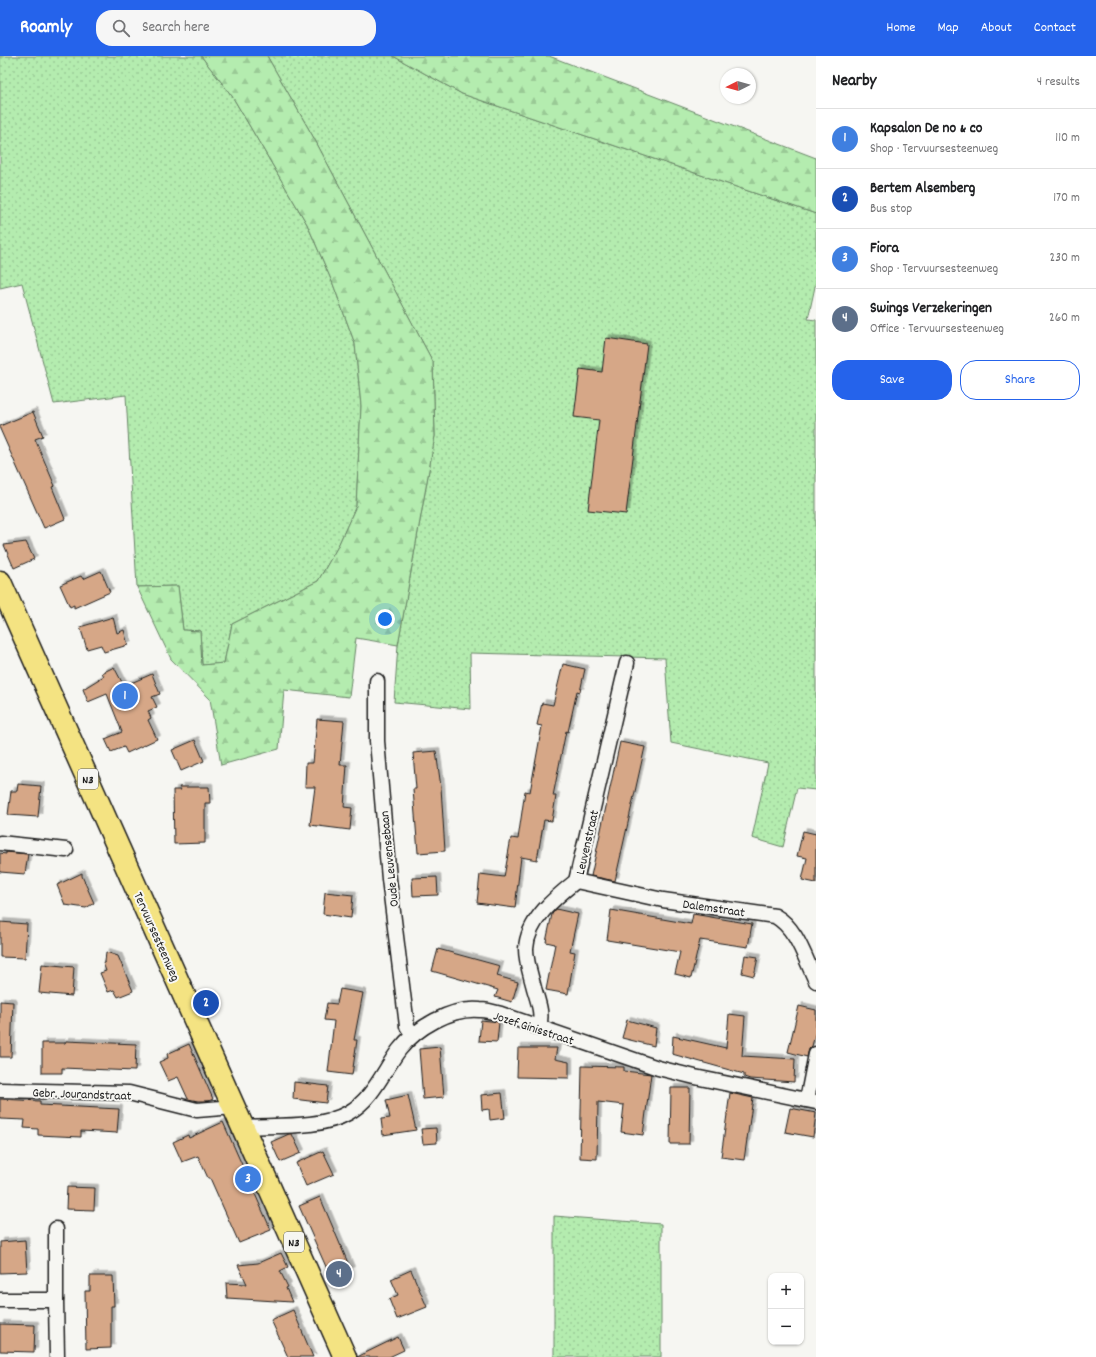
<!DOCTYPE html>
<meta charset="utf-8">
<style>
:root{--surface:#fff;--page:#f6f6f6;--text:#202124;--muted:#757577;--line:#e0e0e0;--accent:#2563eb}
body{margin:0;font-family:Dekko,sans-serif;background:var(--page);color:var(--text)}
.controls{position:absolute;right:12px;bottom:12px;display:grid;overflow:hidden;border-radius:8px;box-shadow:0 1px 3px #0004}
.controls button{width:36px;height:36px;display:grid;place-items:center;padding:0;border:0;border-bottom:1px solid var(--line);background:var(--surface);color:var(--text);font:20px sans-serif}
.compass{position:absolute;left:720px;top:12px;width:36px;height:36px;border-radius:50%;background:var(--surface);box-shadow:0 1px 3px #0004;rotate:264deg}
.you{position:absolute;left:385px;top:563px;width:14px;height:14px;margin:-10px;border:3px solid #fff;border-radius:50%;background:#1a73e8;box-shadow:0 0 0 6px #1a73e833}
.badge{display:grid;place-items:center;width:26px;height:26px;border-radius:50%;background:var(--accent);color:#fff;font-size:13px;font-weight:700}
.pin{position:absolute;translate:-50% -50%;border:2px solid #fff;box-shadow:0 1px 4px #0006}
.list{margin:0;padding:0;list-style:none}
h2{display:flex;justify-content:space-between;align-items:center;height:52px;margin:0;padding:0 16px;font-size:17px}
h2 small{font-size:13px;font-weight:400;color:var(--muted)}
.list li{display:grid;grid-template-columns:26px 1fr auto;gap:12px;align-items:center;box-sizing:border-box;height:60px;padding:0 16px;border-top:1px solid var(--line)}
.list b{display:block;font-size:15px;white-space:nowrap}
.list p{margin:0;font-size:13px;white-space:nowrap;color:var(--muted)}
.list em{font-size:13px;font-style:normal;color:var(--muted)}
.actions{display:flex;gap:8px;padding:12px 16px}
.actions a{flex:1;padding:9px 0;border:1px solid var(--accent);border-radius:16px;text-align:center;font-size:14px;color:var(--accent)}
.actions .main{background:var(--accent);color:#fff}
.icon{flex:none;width:22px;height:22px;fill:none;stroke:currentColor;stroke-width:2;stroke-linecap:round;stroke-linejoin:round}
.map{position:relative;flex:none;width:816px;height:1301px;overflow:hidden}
header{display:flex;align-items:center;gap:24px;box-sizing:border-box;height:56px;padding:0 20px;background:var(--accent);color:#fff}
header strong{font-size:19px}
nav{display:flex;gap:22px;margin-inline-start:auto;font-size:14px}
.search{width:280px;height:36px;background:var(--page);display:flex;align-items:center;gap:10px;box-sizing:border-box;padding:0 14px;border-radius:16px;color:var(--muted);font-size:15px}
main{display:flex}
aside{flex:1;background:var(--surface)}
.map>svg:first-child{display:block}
</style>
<header>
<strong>Roamly</strong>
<div class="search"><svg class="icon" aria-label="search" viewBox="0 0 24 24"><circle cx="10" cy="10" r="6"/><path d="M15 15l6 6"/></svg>Search here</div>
<nav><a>Home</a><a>Map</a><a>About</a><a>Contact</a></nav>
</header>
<main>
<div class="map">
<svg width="816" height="1301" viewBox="0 0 816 1301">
<defs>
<pattern id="grass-dots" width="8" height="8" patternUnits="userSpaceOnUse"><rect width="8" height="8" fill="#b4ecaf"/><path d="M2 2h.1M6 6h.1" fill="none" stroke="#9aca96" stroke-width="1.8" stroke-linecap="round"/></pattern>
<pattern id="forest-firs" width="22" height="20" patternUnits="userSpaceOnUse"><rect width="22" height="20" fill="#b4ecaf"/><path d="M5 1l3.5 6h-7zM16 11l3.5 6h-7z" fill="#9aca96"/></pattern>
<filter id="shadow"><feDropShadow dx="3.5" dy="-3.5" stdDeviation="0" flood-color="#0004"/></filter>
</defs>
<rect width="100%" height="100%" fill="#f6f6f2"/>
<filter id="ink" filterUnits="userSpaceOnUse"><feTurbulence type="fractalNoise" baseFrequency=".025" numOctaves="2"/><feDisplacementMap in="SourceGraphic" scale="8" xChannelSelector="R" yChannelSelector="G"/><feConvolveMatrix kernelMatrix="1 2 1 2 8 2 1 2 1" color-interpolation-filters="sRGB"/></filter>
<g filter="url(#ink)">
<!-- grass -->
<g fill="url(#grass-dots)" stroke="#688466">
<path d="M0,0h201l31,40 75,128 26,60 22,60 6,62 -5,100 -19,42 -19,33 -86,43 -8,39 -22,2 -2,-34 -17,-1 -5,-44 -41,1 -11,-192 -72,9 -32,-121 -22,5z"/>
<path d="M267,0h126l69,38 354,120v68l-8,37 8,1v470l-19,-2 -14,59 -31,-9 16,-75 -97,-20 -6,-85 -195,-5 1,56 -77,-7 4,-57 37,-209 -2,-74 -118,-222z"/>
<path d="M554,1160l107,8v133h-107z"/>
</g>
<!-- forest -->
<g fill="url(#forest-firs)" stroke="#688466">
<path d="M201,0h66l48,84 118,222 2,74 -37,209 -42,-7 -7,59 -65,-7 -5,59 -58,16 -11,-66 -39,-40 -34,-72 41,-1 5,44 17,1 2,34 22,-2 8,-39 86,-43 19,-33 19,-42 5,-100 -6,-62 -22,-60 -26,-60 -75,-128z"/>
<path d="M393,0h156l267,102v56l-354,-120z"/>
</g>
<!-- building -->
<g fill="#d6a787" stroke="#1c1c1c" filter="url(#shadow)">
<path d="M606,282l41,6 -21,170 -38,-4 11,-90 -25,-3 6,-48 22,3z"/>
<path d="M33,356l10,24 -8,3 20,47 -3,1 13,32 -21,9 -44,-99v-3z"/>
<path d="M26,486l8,17 -20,9 -10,-23z"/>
<path d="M101,515l9,21 -36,16v-3l-4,2 -10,-22 21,-9 2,3z"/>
<path d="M113,561l4,16 7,-3 4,15 -24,7 -3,-7 -14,4 -7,-22z"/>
<path d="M563,608l22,5 -5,23 -3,-1 -9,41 -2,-1 -13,65h3l-4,25 -8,-1 -7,40 -16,-3 -6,51 -38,-5 3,-29 24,3 7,-39 7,1 7,-48 5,1 12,-66 -5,-1 5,-22 11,2z"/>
<path d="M114,611l10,19 28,-12 8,20 -8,3 5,10 -9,4 3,7 -3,2 9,19 -30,14 -3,-6 -13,5 -6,-13 17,-7 -15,-38 -19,8 -5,-13 21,-13 -2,-3z"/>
<path d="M317,663l27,2 -4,44h7l-3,42 8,1 -2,22 -40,-5 5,-38h-10l1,-24h7z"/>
<path d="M195,684l9,21 -23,10 -9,-21z"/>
<path d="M620,686l25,5 -30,134 -24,-5z"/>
<path d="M436,695l5,36 4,64 -27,2 -5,-64h3l-3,-36z"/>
<path d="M18,728l23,2 -3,31 -30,-2 3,-24h6z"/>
<path d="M179,731h30l1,16h-5v40l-31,1 -1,-54h8z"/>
<path d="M803,775l13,3v49l-14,-3 5,-22 -10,-2z"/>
<path d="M6,796l22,2 -3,20 -25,-2v-19l6,1z"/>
<path d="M82,817v3l12,27 -8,5 -21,-3 -8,-20z"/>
<path d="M437,821l1,18 -25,1 -1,-18z"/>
<path d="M325,836l28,3 -2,23 -28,-4z"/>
<path d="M556,853l22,5 -8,37 5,1 -7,42 -22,-4 9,-46 -9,-2 6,-28z"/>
<path d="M611,854l80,14 2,-10 59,10 -4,23 -48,-7 -9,38 -16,-4 5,-22 -73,-12z"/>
<path d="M0,866l27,2 -2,34 -25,-1z"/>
<path d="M438,893l62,17 -3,10 21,6 -6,20 -17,-5 3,-7 -66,-19z"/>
<path d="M106,896l12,4 15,35 -15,6 -4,-7 -6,2 -8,-19 6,-2 -3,-8 2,-1z"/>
<path d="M745,899l13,2 -4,19 -12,-3z"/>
<path d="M42,908l32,3 -2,29 -33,-3z"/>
<path d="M340,933l23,4 -9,47h3l-5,35 -24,-3 6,-51 -10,-1 3,-17 10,1z"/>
<path d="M0,945l13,1 -2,55h-11z"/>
<path d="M799,950l17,4v21l-4,15 -3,3 -2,8 -19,-5z"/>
<path d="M729,958l16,2 -3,40 53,3 -1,23 -44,-3 -6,-2v-3l-72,-20 1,-18 53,12z"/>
<path d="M481,964l18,2 -2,20 -18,-1z"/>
<path d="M627,964l29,8 -2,18 -32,-8z"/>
<path d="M66,985l70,3 -1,27 -73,-3v5h-20v-30h23z"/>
<path d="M189,988l24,55 -4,2h-11l-10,-2 -10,-22 -10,4 -9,-19 9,-4 -1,-4z"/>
<path d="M440,991l4,50 -21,2 -4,-50z"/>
<path d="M518,992h39l-2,11 14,3v16l-52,-1z"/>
<path d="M582,1010l42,1v4l27,3 -8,61 -22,-3 3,-27 -26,-3 -1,57 -17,-1z"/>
<path d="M294,1026l34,4 -2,17 -33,-4z"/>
<path d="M671,1032h19l-1,56h-19z"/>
<path d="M502,1037l3,25 -15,2 -1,-11 -7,1 -1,-15z"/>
<path d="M730,1037l23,5 -9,62 -23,-3z"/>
<path d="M408,1039l8,35 -33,5 -2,-16 9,-1 -4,-18z"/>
<path d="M0,1043l40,2v4l79,4 -2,24 -36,-2v6l-43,-2v-6l-14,-1 1,-8 -25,-1z"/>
<path d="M790,1052l26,5 -3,24 -28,-5z"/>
<path d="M223,1066l48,108 -32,13 -29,-65h-2l-10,-22 -16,6 -9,-20 15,-7 1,3z"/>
<path d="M436,1072l1,15 -14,1 -2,-15z"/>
<path d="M289,1078h3l9,19 -21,9 -9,-20z"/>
<path d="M323,1095l11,23 -28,12 -10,-23z"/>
<path d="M67,1131l28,1 -1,22 -28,-1z"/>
<path d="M320,1141l31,73 -20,8 -32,-72z"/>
<path d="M25,1184l2,32 -27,1v-31z"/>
<path d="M281,1197l7,14 -8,4 8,16 -2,1 6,14 -65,-4 -1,-15 21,1 -9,-19 20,-2z"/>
<path d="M411,1214l16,37 -30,12 -8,-20 9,-4 -7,-16z"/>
<path d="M90,1220h23l1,30h-3v42l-25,1 -1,-58h5z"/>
<path d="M293,1254l20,47h-25l-17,-37z"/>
<path d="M0,1268l35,1 -1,27 -34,-1z"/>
<path d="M398,1281l6,13 -15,7h-32z"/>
</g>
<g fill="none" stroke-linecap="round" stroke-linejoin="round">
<defs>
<g id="street">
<path d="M377,625v60l12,138 18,147 6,9"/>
<path d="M0,787l66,7"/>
<path d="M576,825l87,19 112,16c22,12 30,43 41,65"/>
<path d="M539,971c4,-14 -1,-25 -5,-39 -3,-12 -8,-26 -8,-39 1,-29 30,-52 50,-68l51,-218"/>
<path d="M0,1034l129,3 68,17 37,-3"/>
<path d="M807,1044l9,-46"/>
<path d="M243,1071c32,-2 77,2 105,-14 25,-14 34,-40 51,-63 17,-22 52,-43 81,-40 7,0 14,2 21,4l157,54 37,9 121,25"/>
<path d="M56,1173v71"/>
<path d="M0,1244h56l1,57"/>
</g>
<path id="primary" d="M0,526l345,775"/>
</defs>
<!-- street casing -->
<use href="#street" stroke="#1c1c1c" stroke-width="17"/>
<!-- primary casing -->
<use href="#primary" stroke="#1c1c1c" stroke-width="25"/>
<!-- street -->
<use href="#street" stroke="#f6f6f2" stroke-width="14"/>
<!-- primary -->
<use href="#primary" stroke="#f4e382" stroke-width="22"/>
</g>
</g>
<g text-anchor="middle" stroke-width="4" stroke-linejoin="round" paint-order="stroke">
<!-- shield labels -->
<g fill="#f6f6f2" stroke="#5d5d5c" stroke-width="1">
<rect x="78" y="713" width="20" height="20" rx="3"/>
<rect x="284" y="1176" width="20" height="20" rx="3"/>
</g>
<g font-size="12" font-weight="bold" fill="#1c1c1c">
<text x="88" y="727">N3</text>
<text x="294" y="1190">N3</text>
</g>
<!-- street labels -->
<g font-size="13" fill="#1c1c1c" stroke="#f6f6f2">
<text transform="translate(586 786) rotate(-77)" y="5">Leuvenstraat</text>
<text transform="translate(388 803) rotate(-96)" y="5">Oude Leuvensebaan</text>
<text transform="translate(714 851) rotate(8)" y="5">Dalemstraat</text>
<text transform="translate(158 880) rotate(66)" y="5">Tervuursesteenweg</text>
<text transform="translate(534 971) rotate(18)" y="5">Jozef Ginisstraat</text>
<text transform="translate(82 1037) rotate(2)" y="5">Gebr. Jourandstraat</text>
</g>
</g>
</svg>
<div class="controls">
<button>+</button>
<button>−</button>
</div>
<svg class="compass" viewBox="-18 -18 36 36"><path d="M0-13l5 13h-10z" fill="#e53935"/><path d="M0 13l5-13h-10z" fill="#757577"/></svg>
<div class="you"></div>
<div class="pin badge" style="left:125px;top:640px;background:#3f7fe0">1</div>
<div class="pin badge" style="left:206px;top:947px;background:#1a4fb4">2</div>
<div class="pin badge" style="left:248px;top:1123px;background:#3f7fe0">3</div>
<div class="pin badge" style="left:339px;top:1218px;background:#5c6f8a">4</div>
</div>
<aside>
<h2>Nearby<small>4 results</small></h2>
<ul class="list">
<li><span class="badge" style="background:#3f7fe0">1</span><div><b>Kapsalon De no &amp; co</b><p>Shop · Tervuursesteenweg</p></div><em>110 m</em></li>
<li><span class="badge" style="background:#1a4fb4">2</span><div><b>Bertem Alsemberg</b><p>Bus stop</p></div><em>170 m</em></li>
<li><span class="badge" style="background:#3f7fe0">3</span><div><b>Fiora</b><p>Shop · Tervuursesteenweg</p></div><em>230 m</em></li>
<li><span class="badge" style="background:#5c6f8a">4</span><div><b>Swings Verzekeringen</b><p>Office · Tervuursesteenweg</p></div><em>260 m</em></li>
</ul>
<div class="actions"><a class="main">Save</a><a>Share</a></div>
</aside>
</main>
